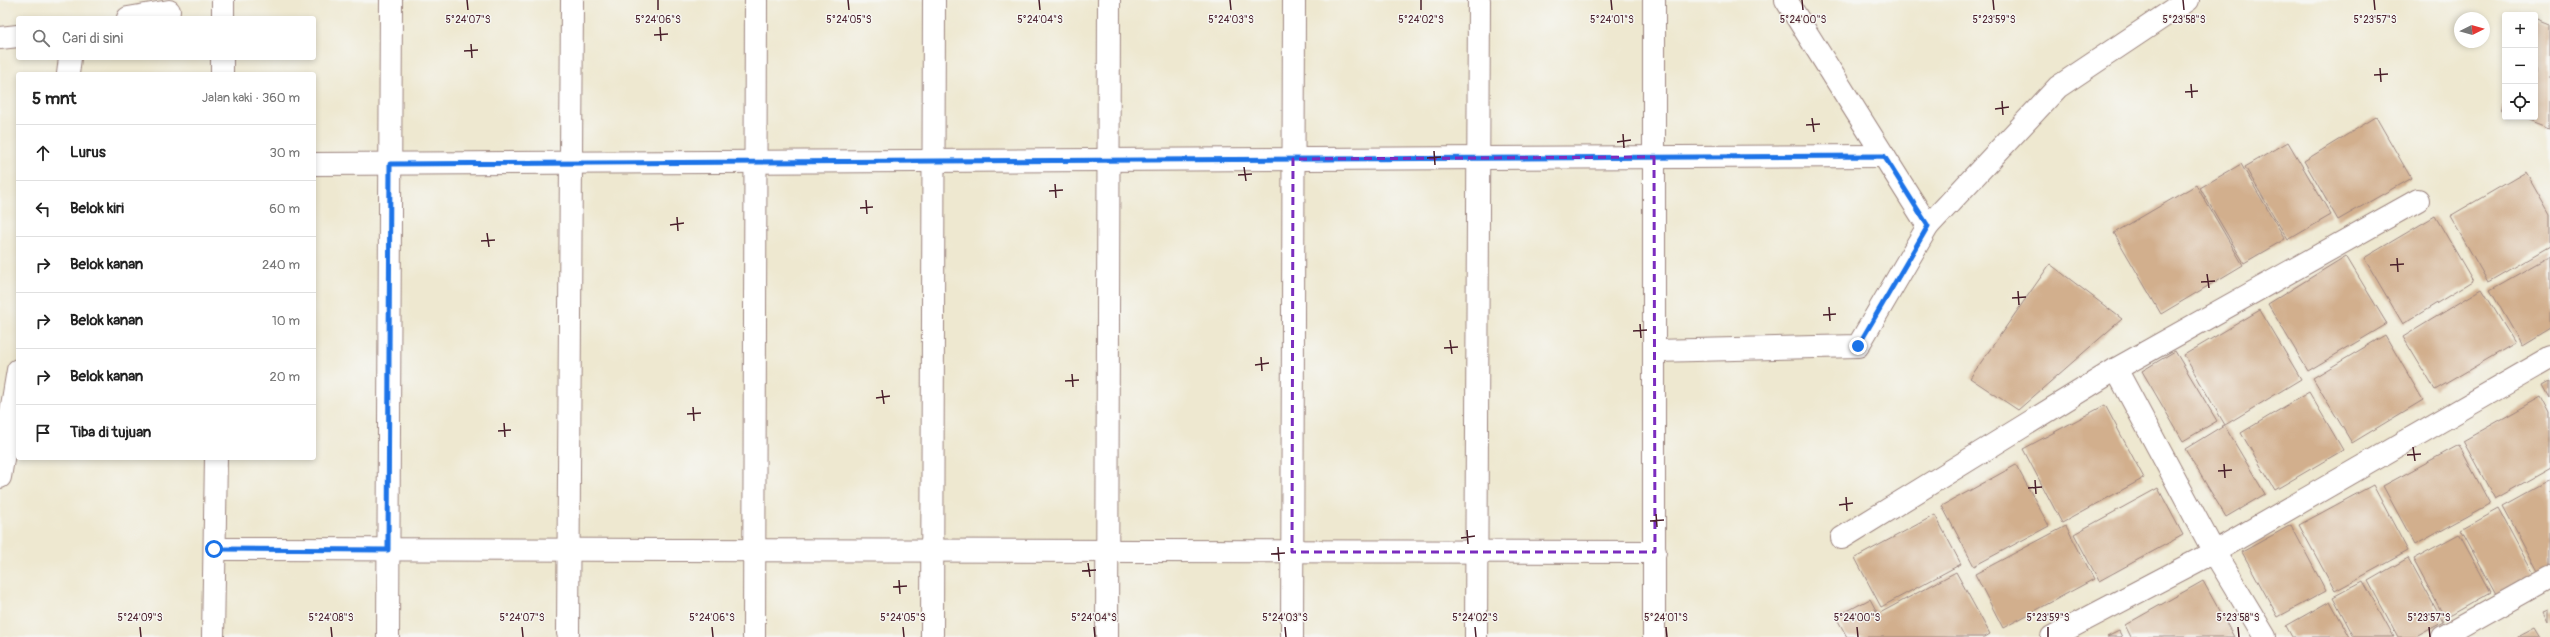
<!DOCTYPE html>
<html lang="id">
<meta charset="utf-8">
<style>
:root{--surface:#fff;--page:#f2f2f2;--text:#222;--muted:#767676;--line:#e0e0e0}
body{margin:0;font-family:Pangolin,sans-serif;background:var(--page);color:var(--text)}
.controls{position:absolute;right:12px;top:12px;display:grid;overflow:hidden;border-radius:4px;box-shadow:0 2px 6px #0003}
.controls button{width:36px;height:36px;display:grid;place-items:center;padding:0;border:0;border-bottom:1px solid var(--line);background:var(--surface);color:var(--text);font:20px sans-serif}
.compass{position:absolute;left:2454px;top:12px;width:36px;height:36px;border-radius:50%;background:var(--surface);box-shadow:0 2px 6px #0003;rotate:85deg}
.stop{position:absolute;width:12px;height:12px;margin:-9px;border:3px solid #1a73e8;border-radius:50%;background:#fff}
.stop.end{background:#1a73e8;border-color:#fff;box-shadow:0 1px 4px #0008}
.list{margin:0;padding:0;list-style:none}
h2{display:flex;justify-content:space-between;align-items:center;height:52px;margin:0;padding:0 16px;font-size:17px}
h2 small{font-size:13px;font-weight:400;color:var(--muted)}
.list li{display:grid;grid-template-columns:26px 1fr auto;gap:12px;align-items:center;box-sizing:border-box;height:56px;padding:0 16px;border-top:1px solid var(--line)}
.list b{display:block;font-size:15px;white-space:nowrap}
.list em{font-size:13px;font-style:normal;color:var(--muted)}
.icon{flex:none;width:22px;height:22px;fill:none;stroke:currentColor;stroke-width:2;stroke-linecap:round;stroke-linejoin:round}
.map{position:relative;flex:none;width:2550px;height:637px;overflow:hidden}
.search{position:absolute;background:var(--surface);box-shadow:0 2px 6px #0003;left:16px;top:16px;width:300px;height:44px;display:flex;align-items:center;gap:10px;box-sizing:border-box;padding:0 14px;border-radius:4px;color:var(--muted);font-size:15px}
.panel{position:absolute;background:var(--surface);box-shadow:0 2px 6px #0003;left:16px;top:72px;width:300px;height:388px;border-radius:4px}
.map>svg:first-child{display:block}
</style>
<div class="map">
<svg width="2550" height="637" viewBox="0 0 2550 637">
<rect width="100%" height="100%" fill="#f6f6f2"/>
<filter id="ink" filterUnits="userSpaceOnUse"><feTurbulence type="fractalNoise" baseFrequency=".025" numOctaves="2"/><feDisplacementMap in="SourceGraphic" scale="8" xChannelSelector="R" yChannelSelector="G"/><feConvolveMatrix kernelMatrix="1 2 1 2 8 2 1 2 1" color-interpolation-filters="sRGB"/></filter>
<filter id="wash" filterUnits="userSpaceOnUse"><feTurbulence type="fractalNoise" baseFrequency=".012" numOctaves="4" result="noise"/><feDisplacementMap in="SourceGraphic" scale="16" xChannelSelector="R" yChannelSelector="G"/><feGaussianBlur stdDeviation="0.9" result="paint"/><feColorMatrix in="noise" values="0 0 0 0 0 0 0 0 0 0 0 0 0 0 0 0 0 1.4 0 .05"/><feComposite in="paint" operator="in"/></filter>
<g filter="url(#wash)">
<rect width="100%" height="100%" fill="#eee8d0"/>
<g id="blocks">
<!-- building -->
<g fill="#d2af8d">
<path d="M2535,18l15,6v104l-29,-11h14z"/>
<path d="M2505,100v11l-4,-1z"/>
<path d="M2376,117l35,61 -73,42 -34,-59z"/>
<path d="M2288,142l43,73 -43,25 -43,-73z"/>
<path d="M2241,164l44,75 -41,24 -44,-75z"/>
<path d="M2526,172l24,42v32l-62,36 -38,-66z"/>
<path d="M2196,185l47,80 -82,49 -47,-81z"/>
<path d="M2435,216l38,65 -70,43 -39,-66z"/>
<path d="M2346,256l41,68 -79,47 -40,-67z"/>
<path d="M2550,256v72l-28,17 -32,-55z"/>
<path d="M2050,264l72,55 -104,91 -48,-32z"/>
<path d="M2482,289l33,54 -80,47 -32,-53z"/>
<path d="M2260,310l41,69 -76,46 -41,-70z"/>
<path d="M2385,335l38,65 -71,43 -39,-65z"/>
<path d="M2175,351l42,70 -34,20 -41,-70z"/>
<path d="M2550,381v17l-7,-13z"/>
<path d="M2309,392l34,58 -68,40 -34,-57z"/>
<path d="M2541,397l9,17v54l-55,31 -32,-58z"/>
<path d="M2105,405l39,73 -82,45 -39,-74z"/>
<path d="M2224,425l41,69 -39,23 -41,-68z"/>
<path d="M2459,445l31,59 -75,41 -32,-59z"/>
<path d="M2016,465l33,61 -75,40 -32,-60z"/>
<path d="M2550,480v87l-11,6 -36,-67z"/>
<path d="M2373,485l35,66 -73,40 -36,-66z"/>
<path d="M2158,488l25,47 -84,46 -25,-47z"/>
<path d="M2499,509l35,65 -38,21 -35,-65z"/>
<path d="M1935,515l26,49 -80,43 -26,-49z"/>
<path d="M2291,525l35,66 -48,26 -36,-65z"/>
<path d="M2066,526l28,53 -91,49 -28,-54z"/>
<path d="M2459,534l32,58 -46,26 -32,-59z"/>
<path d="M2408,558l35,64 -27,15h-18l-30,-56z"/>
<path d="M1956,572l34,62 -5,3h-138l-11,-20 34,-18 8,15z"/>
<path d="M2203,581l31,56h-103l-6,-12z"/>
<path d="M2363,581l31,56h-40l-21,-40z"/>
<path d="M2330,601l20,36h-58l-6,-11z"/>
<path d="M2550,609v12l-5,-10z"/>
<path d="M2535,627l6,10h-25z"/>
<path d="M2119,631l3,6h-15z"/>
</g>
</g>
</g>
<g filter="url(#ink)">
<use href="#blocks" fill-opacity="0" stroke="#9c847e" stroke-width="1"/>
<g fill="none" stroke-linecap="round" stroke-linejoin="round">
<defs>
<g id="minor">
<path d="M1654,0v637"/>
<path d="M1786,0l142,226"/>
<path d="M128,18l41,-7"/>
<path d="M223,18v-18"/>
<path d="M0,38l18,-2"/>
<path d="M68,74l2,-16"/>
<path d="M222,74v-16"/>
<path d="M314,164l1570,-8"/>
<path d="M1655,351l203,-5 70,-120 130,-139 130,-87"/>
<path d="M2116,369l302,-169"/>
<path d="M0,477l18,-107"/>
<path d="M1842,538l274,-169 98,183 51,85"/>
<path d="M215,549l1440,3"/>
<path d="M568,633l4,-633"/>
<path d="M213,637l3,-179"/>
<path d="M388,637l3,-637"/>
<path d="M754,637l2,-637"/>
<path d="M932,637l2,-637"/>
<path d="M1107,637l2,-637"/>
<path d="M1292,637l2,-637"/>
<path d="M1476,637l3,-637"/>
<path d="M2052,637l162,-85 336,-194"/>
<path d="M2443,637l107,-60"/>
</g>
</defs>
<!-- minor casing -->
<use href="#minor" stroke="#9c847e" stroke-width="24"/>
<!-- minor -->
<use href="#minor" stroke="#fff" stroke-width="22"/>
</g>
</g>
<g fill="none" stroke-linecap="round" stroke-linejoin="round" filter="url(#ink)">
<!-- route -->
<path stroke="#1a73e8" stroke-width="5" d="M214,549l174,1 2,-386 1494,-8 44,70 -70,120"/>
</g>
<!-- marked area -->
<path fill="none" stroke="#7b2cbf" stroke-width="3" stroke-dasharray="8 5" stroke-linejoin="round" d="M1654,157l1,395h-363l1,-393z"/>
<!-- ticks -->
<path fill="none" stroke="#4a1f2b" stroke-width="1.5" d="M467,0l1,10M658,0v10M848,0l1,10M1039,0l1,10M1230,0l1,10M1421,0v10M1611,0l1,10M1802,0l1,10M1993,0l1,10M2183,0l1,10M2374,0l1,10M660,27l1,14M654,35l14,-1M471,44l1,14M464,51l14,-1M2380,68l1,14M2374,75l14,-1M2191,84l1,14M2185,92l13,-1M2002,101l1,14M1995,109l14,-2M1812,118l2,14M1806,125l14,-1M1623,134l1,14M1617,142l14,-2M1434,151l1,14M1427,158l14,-1M1244,167l2,14M1238,175l14,-1M1055,184l1,14M1049,191l14,-1M866,200l1,14M860,208l13,-1M677,217l1,14M670,225l14,-2M487,233l2,14M481,241l14,-1M2397,258l1,14M2390,265l14,-1M2207,274l2,14M2201,282l14,-1M2018,291l1,14M2012,298l14,-1M1829,307l1,14M1823,315l13,-1M1640,324l1,14M1633,331l14,-1M1450,340l2,14M1444,348l14,-1M1261,357l1,14M1255,365l14,-2M1072,374l1,13M1065,381l14,-1M882,390l2,14M876,398l14,-2M693,407l1,14M687,414l14,-1M504,423l1,14M498,431l13,-1M2413,447l2,14M2407,455l14,-1M2224,464l1,14M2218,471l14,-1M2035,480l1,14M2028,488l14,-1M1846,497l1,14M1839,505l14,-2M1656,514l1,13M1650,521l14,-1M1467,530l1,14M1461,538l14,-2M1278,547l1,14M1271,554l14,-1M1088,563l2,14M1082,571l14,-1M899,580l1,14M893,587l14,-1M140,627l1,10M331,627l1,10M522,627l1,10M712,627l1,10M903,627l1,10M1094,627l1,10M1285,627l1,10M1475,627l1,10M1666,627l1,10M1857,627l1,10M2048,627v10M2238,627l1,10M2429,627l1,10"/>
<g font-size="10" text-anchor="middle" fill="#4a1f2b" stroke="#f6f6f2" stroke-width="3" stroke-linejoin="round" paint-order="stroke">
<text x="468" y="23">5°24'07"S</text>
<text x="658" y="23">5°24'06"S</text>
<text x="849" y="23">5°24'05"S</text>
<text x="1040" y="23">5°24'04"S</text>
<text x="1231" y="23">5°24'03"S</text>
<text x="1421" y="23">5°24'02"S</text>
<text x="1612" y="23">5°24'01"S</text>
<text x="1803" y="23">5°24'00"S</text>
<text x="1994" y="23">5°23'59"S</text>
<text x="2184" y="23">5°23'58"S</text>
<text x="2375" y="23">5°23'57"S</text>
<text x="140" y="621">5°24'09"S</text>
<text x="331" y="621">5°24'08"S</text>
<text x="522" y="621">5°24'07"S</text>
<text x="712" y="621">5°24'06"S</text>
<text x="903" y="621">5°24'05"S</text>
<text x="1094" y="621">5°24'04"S</text>
<text x="1285" y="621">5°24'03"S</text>
<text x="1475" y="621">5°24'02"S</text>
<text x="1666" y="621">5°24'01"S</text>
<text x="1857" y="621">5°24'00"S</text>
<text x="2048" y="621">5°23'59"S</text>
<text x="2238" y="621">5°23'58"S</text>
<text x="2429" y="621">5°23'57"S</text>
</g>
</svg>
<div class="controls">
<button>+</button>
<button>−</button>
<button><svg class="icon" aria-label="locate" viewBox="0 0 24 24"><circle cx="12" cy="12" r="6"/><path d="M12 2v4M12 18v4M2 12h4M18 12h4"/></svg></button>
</div>
<svg class="compass" viewBox="-18 -18 36 36"><path d="M0-13l5 13h-10z" fill="#e53935"/><path d="M0 13l5-13h-10z" fill="#767676"/></svg>
<div class="stop" style="left:214px;top:549px"></div>
<div class="stop end" style="left:1858px;top:346px"></div>
<div class="search"><svg class="icon" aria-label="search" viewBox="0 0 24 24"><circle cx="10" cy="10" r="6"/><path d="M15 15l6 6"/></svg>Cari di sini</div>
<section class="panel">
<h2>5 mnt<small>Jalan kaki · 360 m</small></h2>
<ul class="list">
<li><svg class="icon" aria-label="ahead" viewBox="0 0 24 24"><path d="M12 20V5M6 11l6-6 6 6"/></svg><div><b>Lurus</b></div><em>30 m</em></li>
<li><svg class="icon" aria-label="left" viewBox="0 0 24 24"><path d="M17 20v-9H6M10 6l-5 5 5 5"/></svg><div><b>Belok kiri</b></div><em>60 m</em></li>
<li><svg class="icon" aria-label="right" viewBox="0 0 24 24"><path d="M7 20v-9h11M14 6l5 5-5 5"/></svg><div><b>Belok kanan</b></div><em>240 m</em></li>
<li><svg class="icon" aria-label="right" viewBox="0 0 24 24"><path d="M7 20v-9h11M14 6l5 5-5 5"/></svg><div><b>Belok kanan</b></div><em>10 m</em></li>
<li><svg class="icon" aria-label="right" viewBox="0 0 24 24"><path d="M7 20v-9h11M14 6l5 5-5 5"/></svg><div><b>Belok kanan</b></div><em>20 m</em></li>
<li><svg class="icon" aria-label="arrive" viewBox="0 0 24 24"><path d="M6 21V4h12l-3 4 3 4H6"/></svg><div><b>Tiba di tujuan</b></div></li>
</ul>
</section>
</div>
